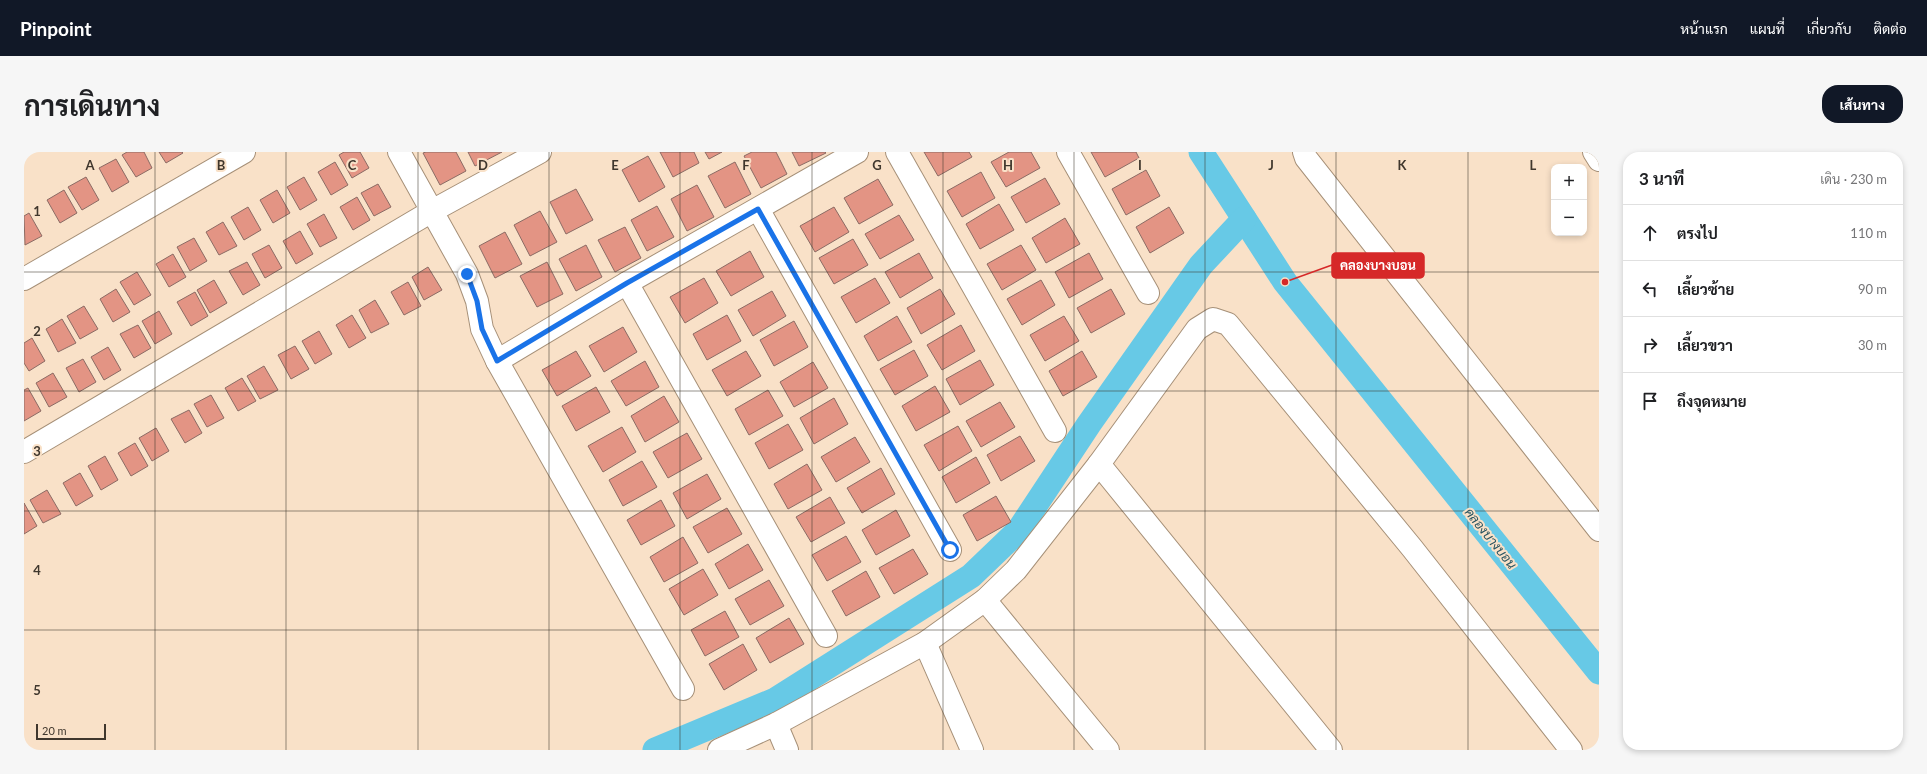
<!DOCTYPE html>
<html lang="th">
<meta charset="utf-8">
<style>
:root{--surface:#fff;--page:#f6f6f6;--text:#202124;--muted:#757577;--line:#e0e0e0;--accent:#111827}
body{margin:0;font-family:Lato,Sarabun,sans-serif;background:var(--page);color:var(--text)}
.controls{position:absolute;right:12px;top:12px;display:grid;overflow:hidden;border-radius:8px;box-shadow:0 2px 6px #0003}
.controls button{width:36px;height:36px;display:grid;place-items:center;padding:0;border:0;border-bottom:1px solid var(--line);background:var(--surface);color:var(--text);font:20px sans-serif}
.scale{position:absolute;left:12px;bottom:10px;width:70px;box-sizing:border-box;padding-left:4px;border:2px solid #40372d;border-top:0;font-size:11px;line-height:14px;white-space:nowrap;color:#40372d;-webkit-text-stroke:3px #f9e1c8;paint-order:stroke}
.stop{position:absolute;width:12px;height:12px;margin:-9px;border:3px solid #1a73e8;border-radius:50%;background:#fff}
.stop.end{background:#1a73e8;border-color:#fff;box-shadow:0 1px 4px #0008}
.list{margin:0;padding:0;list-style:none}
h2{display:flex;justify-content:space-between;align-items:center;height:52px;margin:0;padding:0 16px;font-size:17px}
h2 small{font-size:13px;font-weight:400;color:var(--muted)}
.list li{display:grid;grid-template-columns:26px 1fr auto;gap:12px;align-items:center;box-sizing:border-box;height:56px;padding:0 16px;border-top:1px solid var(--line)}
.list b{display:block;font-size:15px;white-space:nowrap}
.list em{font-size:13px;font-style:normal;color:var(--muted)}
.icon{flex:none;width:22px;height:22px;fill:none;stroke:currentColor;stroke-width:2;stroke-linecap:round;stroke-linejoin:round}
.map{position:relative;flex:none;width:1575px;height:598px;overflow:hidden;border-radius:16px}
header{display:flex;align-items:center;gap:24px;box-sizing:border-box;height:56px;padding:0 20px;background:var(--accent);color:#fff}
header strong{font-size:19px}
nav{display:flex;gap:22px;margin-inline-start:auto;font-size:14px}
.intro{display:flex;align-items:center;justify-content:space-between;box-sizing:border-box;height:96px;padding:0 24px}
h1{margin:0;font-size:28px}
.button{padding:10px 18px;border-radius:16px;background:var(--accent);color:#fff;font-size:14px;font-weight:700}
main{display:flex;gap:24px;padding:0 24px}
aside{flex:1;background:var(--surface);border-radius:16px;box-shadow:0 2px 6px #0003}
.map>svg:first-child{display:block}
</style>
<header>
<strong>Pinpoint</strong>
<nav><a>หน้าแรก</a><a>แผนที่</a><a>เกี่ยวกับ</a><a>ติดต่อ</a></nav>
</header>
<div class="intro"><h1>การเดินทาง</h1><a class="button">เส้นทาง</a></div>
<main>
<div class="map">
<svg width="1575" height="598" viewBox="0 0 1575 598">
<rect width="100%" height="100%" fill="#f9e1c8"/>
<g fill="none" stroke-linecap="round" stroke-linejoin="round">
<!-- canal -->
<g stroke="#67c9e6" stroke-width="25">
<path d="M1177,0l84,130 314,390"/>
<path d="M631,598l120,-50 196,-124 48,-46 70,-106 112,-159 43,-46"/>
</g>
</g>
<!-- building -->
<g fill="#e39484" stroke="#8b6b64">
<path d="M103,0h17l8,16 -16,9 -14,-22z"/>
<path d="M135,0h23l1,1 -17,10z"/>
<path d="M320,0h16l9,16 -17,10 -13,-23z"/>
<path d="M402,0h30l10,19 -26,14 -17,-32z"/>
<path d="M444,0h34l-27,14z"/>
<path d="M636,0h34l5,11 -26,14z"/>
<path d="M681,0h17l-13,7z"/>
<path d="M728,0h24l11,22 -26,14 -17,-32z"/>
<path d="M768,0h33l1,1 -27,13z"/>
<path d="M900,0h45l3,5 -34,19z"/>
<path d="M985,0h22l9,16 -34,19 -15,-25z"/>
<path d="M1067,0h45l3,6 -34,19z"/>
<path d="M624,4l17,31 -26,15 -17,-32z"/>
<path d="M92,7l13,23 -17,10 -13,-24z"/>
<path d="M311,10l13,23 -17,10 -13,-23z"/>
<path d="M711,10l16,32 -26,14 -17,-32z"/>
<path d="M1122,18l14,26 -34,19 -14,-26z"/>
<path d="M957,20l14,26 -33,19 -15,-26z"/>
<path d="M62,25l13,23 -17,10 -14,-23z"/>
<path d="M280,25l13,23 -17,10 -13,-23z"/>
<path d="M1021,26l15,26 -34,19 -15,-26z"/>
<path d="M854,27l15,26 -34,19 -15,-26z"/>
<path d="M354,32l13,23 -17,9 -13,-23z"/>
<path d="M673,33l17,32 -27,14 -16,-32z"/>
<path d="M552,37l17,31 -27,14 -16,-32z"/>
<path d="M40,38l13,23 -17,10 -13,-23z"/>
<path d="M253,38l13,23 -17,10 -13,-23z"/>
<path d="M333,45l13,23 -17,10 -13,-23z"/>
<path d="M975,52l15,26 -34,19 -14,-25z"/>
<path d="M633,54l17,31 -27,14 -16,-31z"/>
<path d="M224,55l13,23 -17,10 -13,-23z"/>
<path d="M810,55l15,25 -34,20 -15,-26z"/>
<path d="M1145,55l15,26 -34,20 -14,-26z"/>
<path d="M516,59l17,31 -27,14 -16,-31z"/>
<path d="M5,61l13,23 -17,9 -1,-29z"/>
<path d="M300,62l13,24 -17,9 -13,-23z"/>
<path d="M875,63l15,25 -34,19 -15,-25z"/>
<path d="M1041,66l15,26 -34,19 -14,-25z"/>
<path d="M199,70l14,24 -18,9 -13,-23z"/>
<path d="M601,75l16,31 -26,14 -17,-32z"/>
<path d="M276,79l13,23 -17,10 -13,-23z"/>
<path d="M481,80l17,32 -27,14 -16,-32z"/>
<path d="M170,86l13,23 -17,10 -13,-24z"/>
<path d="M829,87l15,26 -34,19 -15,-26z"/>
<path d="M245,93l13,23 -17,10 -13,-24z"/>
<path d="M562,93l16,32 -26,14 -17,-32z"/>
<path d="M997,93l15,25 -34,20 -15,-26z"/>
<path d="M726,99l14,26 -33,19 -15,-25z"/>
<path d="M895,101l14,25 -33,20 -15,-26z"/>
<path d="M1065,101l14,26 -34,19 -14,-26z"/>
<path d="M149,102l13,23 -17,10 -13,-23z"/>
<path d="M223,110l13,23 -17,10 -14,-24z"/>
<path d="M523,110l16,32 -26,13 -17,-31z"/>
<path d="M404,115l14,23 -18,10 -12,-23z"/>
<path d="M113,120l14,23 -17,10 -14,-23z"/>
<path d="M680,126l14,25 -33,20 -15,-26z"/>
<path d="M851,126l15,25 -34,20 -15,-26z"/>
<path d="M190,128l13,23 -17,10 -13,-23z"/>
<path d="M1017,128l14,25 -33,20 -15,-26z"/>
<path d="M384,130l13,24 -17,9 -13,-23z"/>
<path d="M92,137l14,23 -17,10 -13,-23z"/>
<path d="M916,137l15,25 -34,20 -14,-26z"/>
<path d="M1087,137l14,25 -34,19 -14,-25z"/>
<path d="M748,139l14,25 -33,20 -15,-26z"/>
<path d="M171,140l13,24 -17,10 -14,-24z"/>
<path d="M351,148l14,24 -18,9 -12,-23z"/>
<path d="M60,154l14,23 -18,10 -13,-23z"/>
<path d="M135,159l13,23 -17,10 -13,-23z"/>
<path d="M328,163l14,23 -17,10 -13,-23z"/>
<path d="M703,163l14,26 -34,19 -14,-26z"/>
<path d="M873,164l15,26 -34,19 -14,-25z"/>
<path d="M1040,164l15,25 -34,20 -15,-26z"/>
<path d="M38,167l14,24 -18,9 -12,-23z"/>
<path d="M770,169l14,26 -34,19 -14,-26z"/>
<path d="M114,173l13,23 -17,10 -14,-24z"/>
<path d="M937,173l14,26 -33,19 -15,-25z"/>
<path d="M599,175l14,25 -33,20 -15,-26z"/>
<path d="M295,179l13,23 -17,10 -13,-23z"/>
<path d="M8,186l13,23 -16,10 -5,-8v-20z"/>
<path d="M271,194l14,23 -18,10 -13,-24z"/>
<path d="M84,195l13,23 -17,10 -13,-23z"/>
<path d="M890,198l14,26 -33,19 -15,-26z"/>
<path d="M552,199l15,25 -34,20 -15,-26z"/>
<path d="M722,199l15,25 -34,20 -15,-26z"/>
<path d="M1058,199l15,26 -34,19 -14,-25z"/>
<path d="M59,207l13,23 -17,10 -13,-24z"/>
<path d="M956,208l14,25 -34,20 -14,-26z"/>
<path d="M621,209l14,26 -33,19 -15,-25z"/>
<path d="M789,210l15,26 -34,19 -14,-25z"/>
<path d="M240,214l14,24 -18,9 -13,-23z"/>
<path d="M29,221l14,24 -18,10 -13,-24z"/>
<path d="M218,226l14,23 -18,10 -13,-23z"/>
<path d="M911,234l15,26 -34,19 -14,-25z"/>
<path d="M572,235l14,25 -34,19 -14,-25z"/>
<path d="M4,236l13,23 -17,10v-31z"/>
<path d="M744,238l15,26 -34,19 -14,-26z"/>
<path d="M187,243l13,23 -17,9 -13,-23z"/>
<path d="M640,244l15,26 -34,20 -14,-26z"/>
<path d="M810,246l14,26 -34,20 -14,-26z"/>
<path d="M976,250l15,25 -34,20 -15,-26z"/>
<path d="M165,258l13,23 -17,10 -14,-24z"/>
<path d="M764,272l15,26 -34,19 -14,-26z"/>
<path d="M934,274l14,25 -33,20 -15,-26z"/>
<path d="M598,275l14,25 -33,20 -15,-26z"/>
<path d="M132,276l13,23 -17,10 -13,-23z"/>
<path d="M663,281l15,26 -34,19 -15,-26z"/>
<path d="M996,284l15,25 -34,20 -14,-26z"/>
<path d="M831,285l15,25 -34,20 -15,-25z"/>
<path d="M111,291l13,23 -17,10 -13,-23z"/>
<path d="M81,304l13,24 -17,10 -13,-24z"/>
<path d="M952,305l14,26 -34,20 -14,-26z"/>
<path d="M618,309l15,26 -34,19 -14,-26z"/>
<path d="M783,312l15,26 -34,19 -14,-25z"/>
<path d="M857,316l14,26 -33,19 -15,-25z"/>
<path d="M56,321l13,23 -17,10 -13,-23z"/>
<path d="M683,322l14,25 -34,20 -14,-26z"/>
<path d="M23,338l14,24 -18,9 -13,-23z"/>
<path d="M972,344l15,26 -34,19 -14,-26z"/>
<path d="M806,345l15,26 -34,19 -15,-25z"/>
<path d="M637,348l14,26 -34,19 -14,-25z"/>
<path d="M0,351l13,23 -13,8z"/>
<path d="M703,356l15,26 -34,19 -15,-26z"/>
<path d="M872,358l14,26 -34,19 -14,-25z"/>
<path d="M822,384l15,26 -34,19 -15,-26z"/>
<path d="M659,385l15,26 -34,19 -14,-25z"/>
<path d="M724,392l15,26 -34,19 -14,-25z"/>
<path d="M889,397l15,25 -34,20 -15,-26z"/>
<path d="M679,417l15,26 -34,20 -15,-26z"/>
<path d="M842,419l14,26 -34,19 -14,-25z"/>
<path d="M745,428l15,26 -34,19 -15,-26z"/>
<path d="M701,459l14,26 -34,19 -14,-26z"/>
<path d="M765,466l15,26 -34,19 -14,-25z"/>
<path d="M719,492l14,26 -33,20 -15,-26z"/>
</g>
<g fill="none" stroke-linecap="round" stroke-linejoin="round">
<defs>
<g id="street">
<path d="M375,0l68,122 10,27 5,28 15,32 186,328"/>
<path d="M873,0l158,279"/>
<path d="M1044,0l80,141"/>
<path d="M1280,0l2,6 293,372"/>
<path d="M1570,0l5,8"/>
<path d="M734,57l192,341"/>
<path d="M0,127l220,-127"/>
<path d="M603,131l199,353"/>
<path d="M473,209l130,-78 230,-131"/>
<path d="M0,300l408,-241 108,-59"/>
<path d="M1075,312l232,286"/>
<path d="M961,448l123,150"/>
<path d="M901,491l47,107"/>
<path d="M752,572l11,26"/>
<path d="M695,598l57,-26 149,-81 60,-43 31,-30 83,-106 98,-135 16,-10 15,5 184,224 159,202"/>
</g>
</defs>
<!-- street casing -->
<use href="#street" stroke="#a69078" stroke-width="24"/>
<!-- street -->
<use href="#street" stroke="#fff" stroke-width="22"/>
</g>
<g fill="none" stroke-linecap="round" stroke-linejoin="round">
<!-- route -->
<path stroke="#1a73e8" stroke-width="5" d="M443,122l10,27 5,28 15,32 130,-78 131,-74 192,341"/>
</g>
<!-- grid -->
<path fill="none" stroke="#40372d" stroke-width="1" stroke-opacity="0.55" d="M131,0v598M262,0v598M394,0v598M525,0v598M656,0v598M788,0v598M919,0v598M1050,0v598M1181,0v598M1312,0v598M1444,0v598M0,120h1575M0,239h1575M0,359h1575M0,478h1575"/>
<g text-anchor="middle" stroke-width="4" stroke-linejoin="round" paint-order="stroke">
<!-- water labels -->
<g font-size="13" font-style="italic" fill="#295461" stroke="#f9e1c8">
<text transform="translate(1467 386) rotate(51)" y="5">คลองบางบอน</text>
</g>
</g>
<g font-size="13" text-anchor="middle" font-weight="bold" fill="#40372d" stroke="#f9e1c8" stroke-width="4" stroke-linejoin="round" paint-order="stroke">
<text x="66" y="18">A</text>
<text x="197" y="18">B</text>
<text x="328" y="18">C</text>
<text x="459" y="18">D</text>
<text x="591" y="18">E</text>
<text x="722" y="18">F</text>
<text x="853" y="18">G</text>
<text x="984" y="18">H</text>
<text x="1116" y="18">I</text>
<text x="1247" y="18">J</text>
<text x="1378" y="18">K</text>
<text x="1509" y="18">L</text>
<text x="13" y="64">1</text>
<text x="13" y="184">2</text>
<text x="13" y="304">3</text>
<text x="13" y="423">4</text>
<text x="13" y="543">5</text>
</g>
<!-- callouts -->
<path fill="none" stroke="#d62828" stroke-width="1.5" d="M1261 130L1308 113"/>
<circle fill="#d62828" stroke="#f9e1c8" stroke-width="1.5" cx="1261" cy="130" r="4"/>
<rect fill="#d62828" stroke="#d62828" stroke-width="1.5" x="1308" y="101" width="92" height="25" rx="4"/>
<g font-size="13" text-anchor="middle" font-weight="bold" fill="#fff">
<text x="1354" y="118">คลองบางบอน</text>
</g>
</svg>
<div class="controls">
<button>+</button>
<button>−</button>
</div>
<div class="scale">20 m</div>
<div class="stop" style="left:926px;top:398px"></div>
<div class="stop end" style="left:443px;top:122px"></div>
</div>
<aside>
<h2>3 นาที<small>เดิน · 230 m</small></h2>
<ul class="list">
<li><svg class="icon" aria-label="ahead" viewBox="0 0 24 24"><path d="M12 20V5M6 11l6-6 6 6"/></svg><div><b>ตรงไป</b></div><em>110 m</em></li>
<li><svg class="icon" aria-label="left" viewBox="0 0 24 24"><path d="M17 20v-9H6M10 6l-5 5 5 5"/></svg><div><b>เลี้ยวซ้าย</b></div><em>90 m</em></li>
<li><svg class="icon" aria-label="right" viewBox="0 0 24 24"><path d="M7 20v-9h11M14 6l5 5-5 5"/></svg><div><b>เลี้ยวขวา</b></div><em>30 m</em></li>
<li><svg class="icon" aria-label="arrive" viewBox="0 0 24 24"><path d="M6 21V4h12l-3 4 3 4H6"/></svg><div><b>ถึงจุดหมาย</b></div></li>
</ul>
</aside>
</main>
